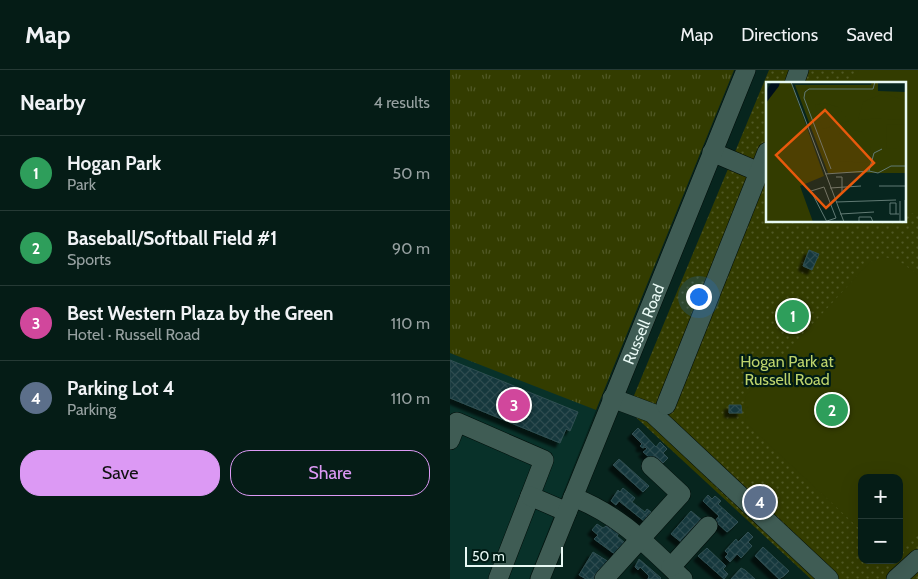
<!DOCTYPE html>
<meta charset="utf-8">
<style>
:root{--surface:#051c16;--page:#0e251f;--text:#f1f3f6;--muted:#97a1a1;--line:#263a35;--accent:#dc99f4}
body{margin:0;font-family:Cabin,sans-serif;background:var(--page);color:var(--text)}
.controls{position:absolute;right:15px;bottom:15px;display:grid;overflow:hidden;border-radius:10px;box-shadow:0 5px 20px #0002}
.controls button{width:45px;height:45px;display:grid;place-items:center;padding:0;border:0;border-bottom:1px solid var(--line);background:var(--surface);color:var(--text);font:25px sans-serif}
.scale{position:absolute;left:15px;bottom:12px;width:98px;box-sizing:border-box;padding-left:5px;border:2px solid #e8f9f4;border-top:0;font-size:14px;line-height:18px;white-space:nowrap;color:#e8f9f4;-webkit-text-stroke:4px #001c15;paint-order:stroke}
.you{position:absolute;left:248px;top:226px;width:18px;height:18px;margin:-12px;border:4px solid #fff;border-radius:50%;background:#1a73e8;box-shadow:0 0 0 8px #1a73e833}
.badge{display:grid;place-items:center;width:32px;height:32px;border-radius:50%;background:var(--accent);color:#fff;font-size:16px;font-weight:700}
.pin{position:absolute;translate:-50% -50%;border:2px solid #fff;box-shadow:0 1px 5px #0006}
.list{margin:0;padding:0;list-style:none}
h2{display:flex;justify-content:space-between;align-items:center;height:65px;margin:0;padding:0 20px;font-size:21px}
h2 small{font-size:16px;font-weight:400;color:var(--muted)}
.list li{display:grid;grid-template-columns:32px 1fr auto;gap:15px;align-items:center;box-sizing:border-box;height:75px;padding:0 20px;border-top:1px solid var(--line)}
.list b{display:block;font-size:19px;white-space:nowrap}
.list p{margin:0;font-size:16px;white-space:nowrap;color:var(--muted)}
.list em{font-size:16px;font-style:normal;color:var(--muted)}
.actions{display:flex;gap:10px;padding:15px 20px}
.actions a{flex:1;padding:11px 0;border:1px solid var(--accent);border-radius:20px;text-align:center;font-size:18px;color:var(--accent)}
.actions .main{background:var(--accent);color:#111}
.map{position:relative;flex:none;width:468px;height:509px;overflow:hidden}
header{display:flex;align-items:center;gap:30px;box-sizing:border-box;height:70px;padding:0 25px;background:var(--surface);border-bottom:1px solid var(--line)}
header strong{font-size:24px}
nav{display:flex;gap:28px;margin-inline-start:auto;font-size:18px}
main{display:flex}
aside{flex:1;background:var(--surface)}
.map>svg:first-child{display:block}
</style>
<header>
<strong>Map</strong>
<nav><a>Map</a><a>Directions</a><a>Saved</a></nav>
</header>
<main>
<aside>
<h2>Nearby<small>4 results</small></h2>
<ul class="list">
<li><span class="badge" style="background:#2e9e5b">1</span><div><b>Hogan Park</b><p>Park</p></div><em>50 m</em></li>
<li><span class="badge" style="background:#2e9e5b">2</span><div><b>Baseball/Softball Field #1</b><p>Sports</p></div><em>90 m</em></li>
<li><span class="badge" style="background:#d1479c">3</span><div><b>Best Western Plaza by the Green</b><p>Hotel · Russell Road</p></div><em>110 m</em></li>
<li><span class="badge" style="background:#5c6f8a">4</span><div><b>Parking Lot 4</b><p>Parking</p></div><em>110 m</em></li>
</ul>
<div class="actions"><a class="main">Save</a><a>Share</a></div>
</aside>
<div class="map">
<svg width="468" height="509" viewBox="0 0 468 509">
<defs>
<pattern id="grass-tufts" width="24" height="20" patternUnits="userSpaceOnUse" patternTransform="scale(1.25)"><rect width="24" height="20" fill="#333c00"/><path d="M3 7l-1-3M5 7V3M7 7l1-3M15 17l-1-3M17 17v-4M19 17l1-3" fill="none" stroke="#515926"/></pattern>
<pattern id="park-dots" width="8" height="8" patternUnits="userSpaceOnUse" patternTransform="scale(1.25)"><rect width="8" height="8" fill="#333c00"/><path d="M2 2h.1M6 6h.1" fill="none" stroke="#515926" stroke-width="1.8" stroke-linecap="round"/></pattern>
<pattern id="building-cross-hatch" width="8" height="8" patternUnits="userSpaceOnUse" patternTransform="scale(1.25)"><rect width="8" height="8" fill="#16383c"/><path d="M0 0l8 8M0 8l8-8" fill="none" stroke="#2d4c4f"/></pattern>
<filter id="shadow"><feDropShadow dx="-4.5" dy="4.5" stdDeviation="1" flood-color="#0009"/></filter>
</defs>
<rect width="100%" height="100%" fill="#07251e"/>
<!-- built -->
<path fill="#083129" d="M0,276l146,64 -67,169h-79z"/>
<!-- grass -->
<path fill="url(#grass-tufts)" d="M0,0h284l-138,340 -146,-57z"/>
<!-- park -->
<path fill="url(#park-dots)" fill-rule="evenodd" d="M319,0h149v509h-107l-183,-169zM317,14h137v137h-137zM412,408h37v82h-37z"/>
<!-- pitch -->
<g fill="#333c00">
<path d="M409,0h59v145l-14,-4v-127h-51z"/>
<path d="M434,187l14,3 20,15v260l-19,13v-70h-37v53l-116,-108 -1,-26 125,-135z"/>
</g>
<!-- building -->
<g fill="url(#building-cross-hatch)" stroke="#304f52" filter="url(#shadow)">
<path d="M359,180l10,4 -7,16 -9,-4z"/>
<path d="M0,290l128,52 -8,19 -4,-2 -6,14 -110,-45z"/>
<path d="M279,335h12l1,8h-13z"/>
<path d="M188,358l18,19 4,-5 7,7 -4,4 5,5 -8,8 -17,-14 4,-3 -2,-2 -2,1 -3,-2 2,-2 -10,-10z"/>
<path d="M169,389l30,27 -6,6 -30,-27z"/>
<path d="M173,418l12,10 -3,4 13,10 2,-3 4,3 -7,9 -25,-20 -3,4 -5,-4 7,-11 2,2z"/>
<path d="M258,425l4,4 3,-3 6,5 -3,3 20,18 -6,6 -5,4 -12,-11 4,-5 -16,-15z"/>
<path d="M241,441l12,10 -22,21 -10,-8z"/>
<path d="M147,454l6,4 5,-3 11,8 -2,3 8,7 -9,12 -22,-16 4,-4 -6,-5z"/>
<path d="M298,462l5,5 -5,5 4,4 -11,12 -4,-4 -7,8 -5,-5 3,-3 -3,-3 11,-12 2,3z"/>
<path d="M313,477l26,24 -5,5 -5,3 -24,-23z"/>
<path d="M257,478l19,18 -3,3 5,5 -4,5 -26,-23z"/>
<path d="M143,482l16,10 -7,12 -4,-2 -5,7h-7l-7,-4z"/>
<path d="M189,489l22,19 -1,1h-12l1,-3 -9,-9 -2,3 -3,-3z"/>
<path d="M291,498l4,2 10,9h-24z"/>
</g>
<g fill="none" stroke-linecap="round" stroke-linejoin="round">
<defs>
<g id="minor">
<path d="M344,14l5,-14"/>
<path d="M262,82l47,20"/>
<path d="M162,328l40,15 177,166"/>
<path d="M216,335l101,-253"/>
<path d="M0,370l7,-18 87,38 -46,119"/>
<path d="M80,426l37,16"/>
<path d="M123,427c47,18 74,48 110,82"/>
<path d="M221,497l37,-41"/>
<path id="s1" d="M90,509l206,-509"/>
<path d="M154,509l77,-85 -30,-28"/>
<path d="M446,509l22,-20"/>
</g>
</defs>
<!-- minor casing -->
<use href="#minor" stroke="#000d09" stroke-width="20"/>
<!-- minor -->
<use href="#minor" stroke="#3f5c54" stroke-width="19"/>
</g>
<g text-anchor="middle" stroke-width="4.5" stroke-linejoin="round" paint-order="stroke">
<!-- street labels -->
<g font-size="16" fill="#e8f9f4" stroke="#001c15">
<text dy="6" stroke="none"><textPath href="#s1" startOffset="275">Russell Road</textPath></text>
</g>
<!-- park labels -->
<g font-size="16" fill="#bdd36c" stroke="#001c15">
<text x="337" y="297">Hogan Park at<tspan x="337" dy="18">Russell Road</tspan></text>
</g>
</g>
<!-- overview -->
<g transform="translate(316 12)">
<rect width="140" height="140" fill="#07251e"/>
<path d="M14,0h11l33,94 -24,10 13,36h-47v-120z" fill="#333c00"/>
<path d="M106,0h6v9l28,1v81h-78l-33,-88h76z" fill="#333c00"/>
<path d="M116,12v24l-24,2 5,-18zM120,12l20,7v19l-20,-1zM58,21l14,4 11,14 -26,8 -8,-24zM140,42v18l-9,6 -10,1 -1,-24zM88,48l8,2 9,15 -4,16 -28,-2v-27z" fill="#333c00"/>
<path d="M6,0h8l-1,4 -13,17v-12z" fill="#000f1b"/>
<path fill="none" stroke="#617a74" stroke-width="1" d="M25,0l53,140M65,87l-27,-71 1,-6 4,-3h64l2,-7M103,89l9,2 13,-7h15M59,92l44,-3 5,-18 8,-4M70,95h6v17M113,104h27M64,106l31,-2M70,120l60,-2M74,132l34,-2M130,132v-11h-6v11h9M61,139l9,-3 -12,-31 -13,4 16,31M93,140v-5h12l2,5M134,140h5v-22M134,140v-21"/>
<path fill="#e8590c" fill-opacity="0.15" stroke="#e8590c" stroke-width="2.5" d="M59,28l49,53 -48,45 -50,-53z"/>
<rect width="140" height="140" fill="none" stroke="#e8f9f4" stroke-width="2.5"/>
</g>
</svg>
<div class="controls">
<button>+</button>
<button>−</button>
</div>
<div class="scale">50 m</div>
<div class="you"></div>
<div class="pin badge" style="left:343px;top:246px;background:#2e9e5b">1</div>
<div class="pin badge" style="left:382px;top:340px;background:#2e9e5b">2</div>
<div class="pin badge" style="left:64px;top:335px;background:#d1479c">3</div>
<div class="pin badge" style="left:310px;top:432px;background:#5c6f8a">4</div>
</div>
</main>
